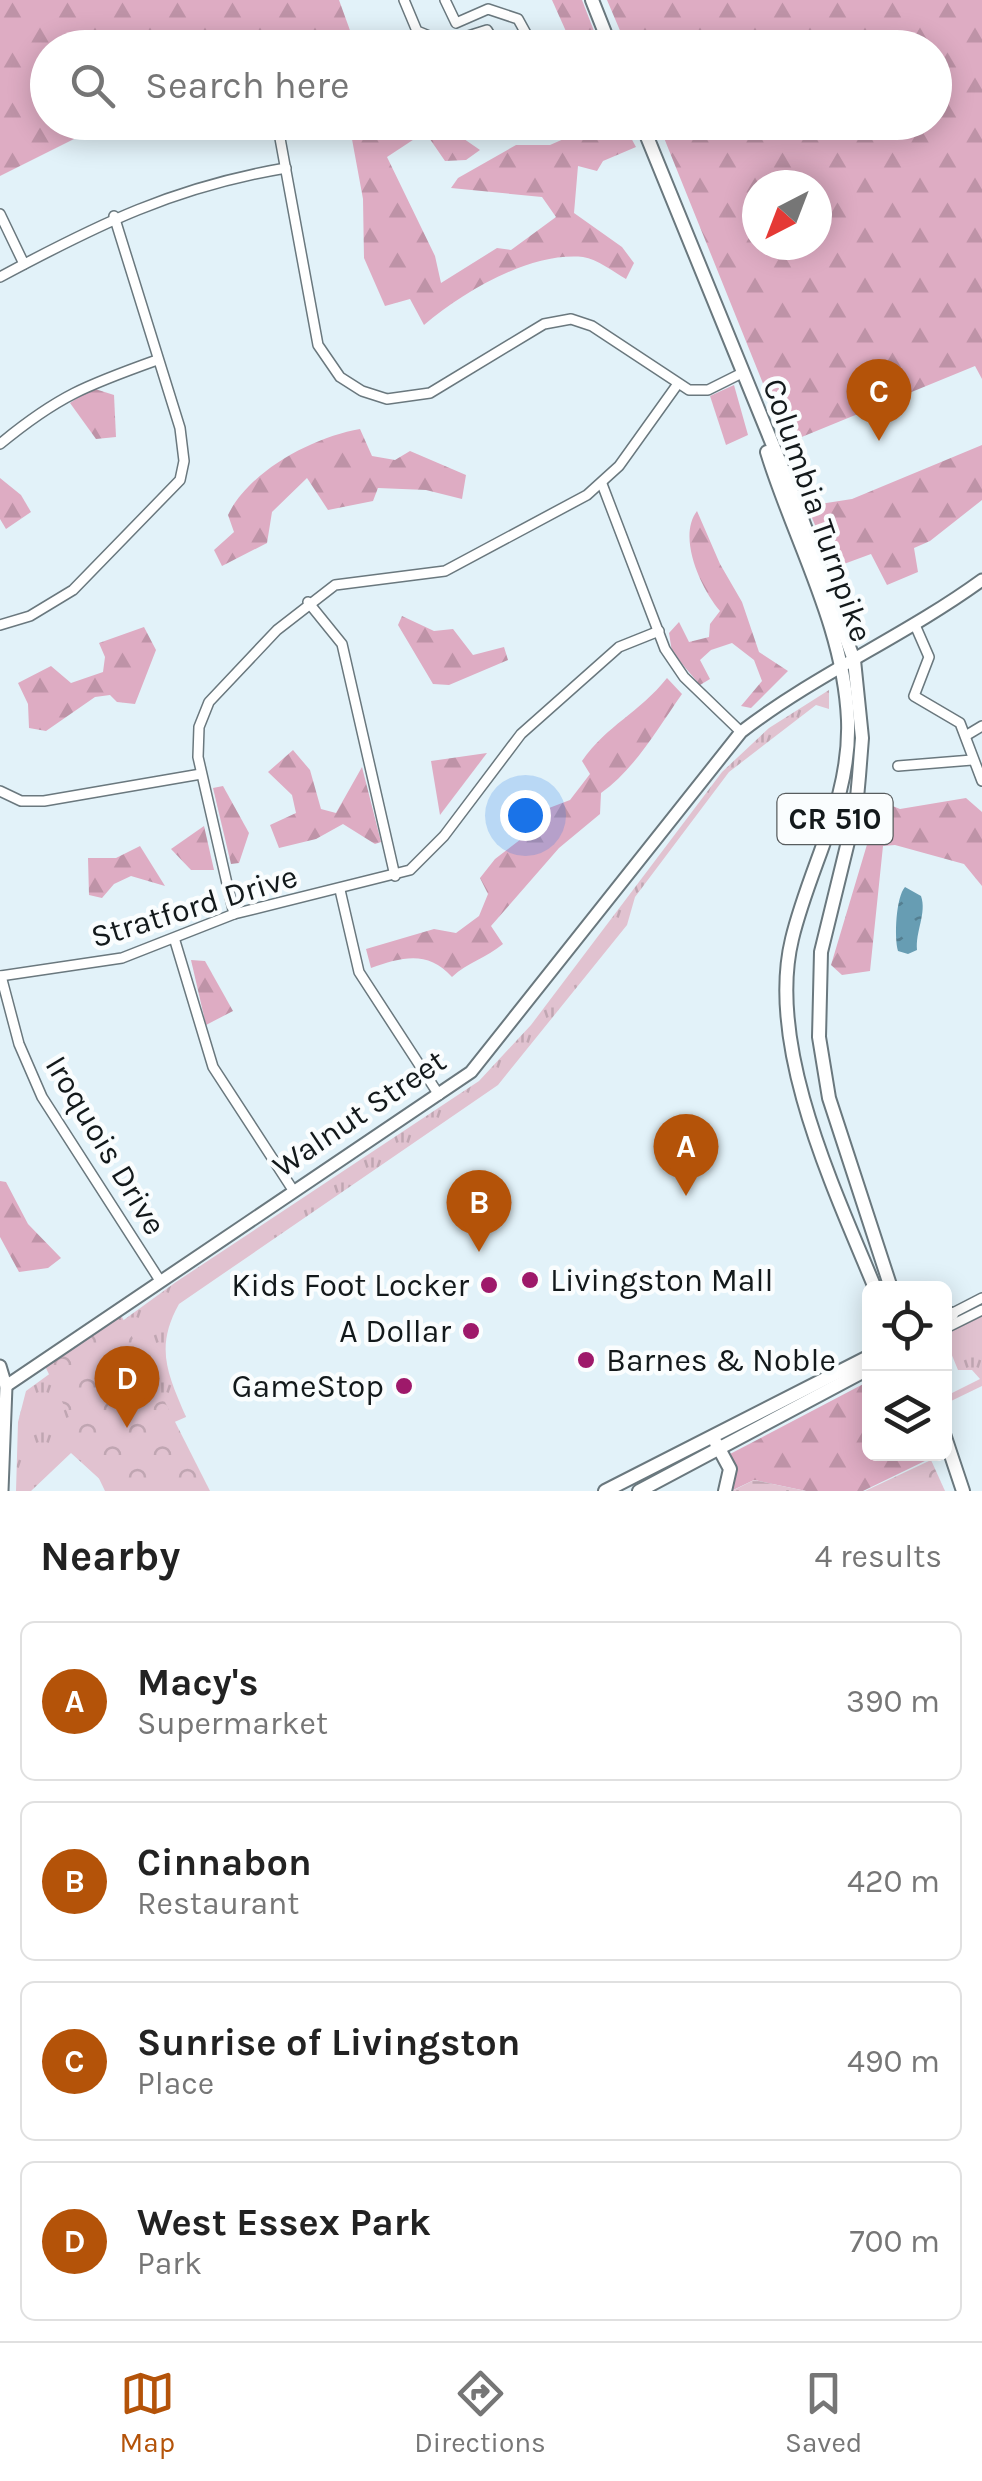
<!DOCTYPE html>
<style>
:root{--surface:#fff;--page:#f2f2f2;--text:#222;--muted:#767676;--line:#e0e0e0;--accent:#b45309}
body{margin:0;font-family:Karla,sans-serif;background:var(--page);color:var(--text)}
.controls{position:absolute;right:30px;bottom:30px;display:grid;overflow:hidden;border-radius:15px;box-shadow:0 5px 25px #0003}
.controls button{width:90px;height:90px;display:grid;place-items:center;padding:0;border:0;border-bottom:2px solid var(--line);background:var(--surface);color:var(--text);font:50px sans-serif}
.compass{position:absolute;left:742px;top:170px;width:90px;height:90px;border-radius:50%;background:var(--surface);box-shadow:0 5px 25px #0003;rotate:222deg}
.you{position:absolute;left:525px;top:815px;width:35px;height:35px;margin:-25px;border:8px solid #fff;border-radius:50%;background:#1a73e8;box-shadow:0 0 0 15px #1a73e833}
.badge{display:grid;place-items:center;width:65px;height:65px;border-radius:50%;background:var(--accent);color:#fff;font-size:32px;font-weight:700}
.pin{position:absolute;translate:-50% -82px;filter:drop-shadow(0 2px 5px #0008)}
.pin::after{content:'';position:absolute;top:52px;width:35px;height:30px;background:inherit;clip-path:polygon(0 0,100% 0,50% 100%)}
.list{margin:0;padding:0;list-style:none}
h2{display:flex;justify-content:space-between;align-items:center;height:130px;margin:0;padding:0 40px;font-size:42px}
h2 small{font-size:32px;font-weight:400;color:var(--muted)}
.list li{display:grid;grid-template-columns:65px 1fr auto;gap:30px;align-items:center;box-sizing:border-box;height:160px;margin:0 20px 20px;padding:0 20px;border:2px solid var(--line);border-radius:15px}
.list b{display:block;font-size:38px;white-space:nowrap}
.list p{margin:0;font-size:32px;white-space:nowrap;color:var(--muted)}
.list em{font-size:32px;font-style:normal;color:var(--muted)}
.icon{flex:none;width:55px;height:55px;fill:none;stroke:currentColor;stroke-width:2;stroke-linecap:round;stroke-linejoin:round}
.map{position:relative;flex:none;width:982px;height:1491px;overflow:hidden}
.search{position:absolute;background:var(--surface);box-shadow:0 5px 25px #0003;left:30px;right:30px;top:30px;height:110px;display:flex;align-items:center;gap:25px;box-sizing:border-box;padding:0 35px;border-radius:55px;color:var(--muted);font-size:38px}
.sheet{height:850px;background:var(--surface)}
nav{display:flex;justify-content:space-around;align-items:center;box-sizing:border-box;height:140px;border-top:2px solid var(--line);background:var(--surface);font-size:28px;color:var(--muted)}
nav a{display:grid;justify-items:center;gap:5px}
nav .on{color:var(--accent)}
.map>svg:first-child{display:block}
</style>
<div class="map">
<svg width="982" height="1491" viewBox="0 0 982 1491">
<defs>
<pattern id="grass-tufts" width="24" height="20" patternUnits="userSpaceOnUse" patternTransform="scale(2.5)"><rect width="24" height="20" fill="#e1c2d0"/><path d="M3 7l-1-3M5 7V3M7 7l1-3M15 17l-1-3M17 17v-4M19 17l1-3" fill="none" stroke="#c0a6b2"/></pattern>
<pattern id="forest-firs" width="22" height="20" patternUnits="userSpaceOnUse" patternTransform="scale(2.5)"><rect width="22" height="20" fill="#deacc3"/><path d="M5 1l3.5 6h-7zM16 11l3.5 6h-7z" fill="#be93a7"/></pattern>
<pattern id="wetland-marsh" width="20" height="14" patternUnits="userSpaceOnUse" patternTransform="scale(2.5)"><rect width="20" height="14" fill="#e1c2d0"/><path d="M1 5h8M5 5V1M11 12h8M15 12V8" fill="none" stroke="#c0a6b2"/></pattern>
<pattern id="park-crowns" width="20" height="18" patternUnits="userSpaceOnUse" patternTransform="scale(2.5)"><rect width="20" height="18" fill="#e1c2d0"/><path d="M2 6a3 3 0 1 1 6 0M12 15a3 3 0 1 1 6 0" fill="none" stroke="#c0a6b2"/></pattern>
<pattern id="water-ripples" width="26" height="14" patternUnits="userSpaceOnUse" patternTransform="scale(2.5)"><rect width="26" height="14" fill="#679db3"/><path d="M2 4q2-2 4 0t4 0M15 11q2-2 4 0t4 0" fill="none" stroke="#547f91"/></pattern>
</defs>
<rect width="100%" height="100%" fill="#e2f2f9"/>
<!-- grass -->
<g fill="url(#grass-tufts)">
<path d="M829,690v19l-13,-4 -87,67 -94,125 -8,28 -129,160 -319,219c-24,43 -12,69 7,113l-23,10 -58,57 -34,-31 -40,38h-15l2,-69 8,-31 150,-109 303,-201 52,-56 191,-253 47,-44z"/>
<path d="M982,1314v72l-33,16 -3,-6 34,-17 -8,-9h-14l-14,-34z"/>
</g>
<!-- forest -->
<g fill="url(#forest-firs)" fill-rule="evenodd">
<path d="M0,0h339l17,47 -308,1v74l58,1 -106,53z"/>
<path d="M552,0h30l17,44 -26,3z"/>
<path d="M607,0h375v379l-7,-13 -188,77 -129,-320 276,-1v-74l-307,-1zM757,185h60v60h-60z"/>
<path d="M349,123h92l39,27 -14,10 -21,1 -20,-29 -38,25 48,99 6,27 56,-35 14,2 45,-33 -14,-20 -91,-9 7,-10 58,-33h34l50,-22h23l13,24 -33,14 -6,10 -19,-5 -4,47 48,34 12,16 -8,16c-12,-7 -29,-20 -43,-22 -54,-5 -120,35 -159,68l-14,-26 -25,7 -21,-48 -1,-59z"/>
<path d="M734,385l14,50 -22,10 -16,-49z"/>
<path d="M92,388l22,7 2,42 -20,2 -26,-36z"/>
<path d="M360,429l12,27 23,4 15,-9 56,24 -4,24 -36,-9 -48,-2 -5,13 -45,9 -21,-32 -35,34 -5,31 -45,23 -8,-16 20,-18 -6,-17c21,-44 85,-78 132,-86z"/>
<path d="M982,445v55l-52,41 -16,7 4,24 -31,13 -16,-31 -38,14 -26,-62 45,-7z"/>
<path d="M0,478l21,17 10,17 -25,17 -6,-10z"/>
<path d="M697,511l23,53 22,38 17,50 29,19 -37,37 -10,-2 21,-25 -8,-21 -22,-17 -21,7 -11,10 10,19 -10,6 -28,-33 -3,-19 10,-11 10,20 20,-5 1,-13 10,-13c-19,-22 -43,-74 -23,-100z"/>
<path d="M402,616l32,15 19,-2 20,26 31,-8 4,13 -59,25 -16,-1 -35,-59z"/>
<path d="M144,627l12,23 -21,54 -18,-2 -7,-7 -15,2 -49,34 -17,-3 -1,-24 -10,-21 33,-17 20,17 32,-11 2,-15 -6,-14z"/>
<path d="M667,678l15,16c-24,34 -47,75 -81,99l-1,21 -41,34 -68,78 12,18c-17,14 -35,18 -51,33 -24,-27 -50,-20 -81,-9l-5,-19 68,-20 22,4 23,-17 9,-22 -8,-16 15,-19 43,-33 11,-18 21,-8 20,-26 -8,-13c25,-36 57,-48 85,-83z"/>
<path d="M293,750l17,20 11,39 15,4 26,-46 19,75 -6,2 -32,-20 -27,15 -37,9 -9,-23 26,-12 -4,-18 -24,-23z"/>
<path d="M487,753l-47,62 -9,-54z"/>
<path d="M223,786l26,47 -10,30 -8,1 -18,-76z"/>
<path d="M966,798l16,14v74l-18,-22 -69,-19 -12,1 -13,125 -28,4 -11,-10 49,-164 20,8z"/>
<path d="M204,826l10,44h-23l-20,-21z"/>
<path d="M140,846l25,40 -34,-10 -17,8 -12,14 -13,-3 -1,-37h28z"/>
<path d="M191,960l14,1 28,50 -27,14z"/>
<path d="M0,1181l6,1 22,42 33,34 -13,10 -29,4 -19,-35z"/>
<path d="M869,1381l1,73h57l2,5 -66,32h-57l-52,-11 -23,11 -1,-37z"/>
</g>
<!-- wetland -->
<path fill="url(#wetland-marsh)" d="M754,1480l52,11h-74z"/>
<!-- park -->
<g fill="url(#park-crowns)">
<path d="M120,1313l90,178h-105l-60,-125z"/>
<path d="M931,1460l14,31h-80z"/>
</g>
<!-- water -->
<path fill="url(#water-ripples)" d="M905,887l16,9c6,17 -6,36 -4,54l-9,4 -10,-3c-4,-14 -2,-54 7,-64z"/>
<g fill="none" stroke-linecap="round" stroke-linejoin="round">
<defs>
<g id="street">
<path d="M404,0l13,31 29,12 41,-13 11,18"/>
<path d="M445,0l11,23 32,-14 30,10 16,29"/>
<path d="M277,122l41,223 22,32 22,14 25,8 43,-6 114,-69 27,-5 21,7 97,64h19l34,-17"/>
<path d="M0,214l24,50"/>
<path d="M0,277c99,-53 174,-90 286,-109"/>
<path d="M0,444c58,-48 87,-59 157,-84"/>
<path d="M602,484l63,165 19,28 57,55"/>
<path d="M308,602l34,42 53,232"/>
<path d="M0,625l30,-9 43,-26 107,-110 4,-19 -4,-33 -66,-212"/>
<path d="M915,625l14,32 -15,39 46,27 22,58"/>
<path d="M967,735l15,-9"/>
<path d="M898,766l74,-6"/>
<path d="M0,791l21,10h23l157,-27"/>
<path d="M340,890l19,82 80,123"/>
<path d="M234,914l-36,-157 1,-30 10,-25 68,-72 58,-45 110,-14 142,-76 32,-29 58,-81"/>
<path d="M175,941l38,126 80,123"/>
<path d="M0,976l122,-18 112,-44 176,-44 34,-34 77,-102 98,-87 40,-16"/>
<path d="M1,976l18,68 23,53 117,182"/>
<path d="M949,1315l33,-17"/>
<path d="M944,1329l38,-19"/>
</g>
<g id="secondary">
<path d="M0,1366l6,20 -4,105"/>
<path d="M6,1386l465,-314 270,-340c75,-58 164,-96 241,-152"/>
</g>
<g id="primary">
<path d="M592,0l19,48"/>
<path d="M641,122l153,375 60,163 8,78 -3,38 -3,33 -35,143 -2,85 10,61 62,190"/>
<path d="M767,452c27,88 77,174 81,268 3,80 -38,144 -56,219 -26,107 42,250 83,349"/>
<path d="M944,1315l8,-1"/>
<path d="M944,1434l19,57"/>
<path d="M716,1443l14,26 -5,22"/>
<path d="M605,1491l265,-135"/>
<path d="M639,1491l231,-123"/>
</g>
</defs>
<!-- street casing -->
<use href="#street" stroke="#6a787e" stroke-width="12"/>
<!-- secondary casing -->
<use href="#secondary" stroke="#6a787e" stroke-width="15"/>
<!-- primary casing -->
<use href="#primary" stroke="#6a787e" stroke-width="16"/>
<!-- street -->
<use href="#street" stroke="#fff" stroke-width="9"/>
<!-- secondary -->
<use href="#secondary" stroke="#fff" stroke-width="11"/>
<!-- primary -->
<use href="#primary" stroke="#fff" stroke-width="12"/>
</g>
<!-- markers -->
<g fill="#9e196a" stroke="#fafdfe" stroke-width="4">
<circle cx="530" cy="1280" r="10"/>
<circle cx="489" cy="1285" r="10"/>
<circle cx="471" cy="1331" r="10"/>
<circle cx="586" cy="1360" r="10"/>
<circle cx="404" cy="1386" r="10"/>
</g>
<g text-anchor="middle" stroke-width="9" stroke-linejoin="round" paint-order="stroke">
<!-- shield labels -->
<rect fill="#fafdfe" stroke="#585d5f" stroke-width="2.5" x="777.5" y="794" width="115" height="50" rx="8"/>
<g font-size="30" font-weight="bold" fill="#13191b">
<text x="835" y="829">CR 510</text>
</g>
<!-- street labels -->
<g font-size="32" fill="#13191b" stroke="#fafdfe">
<text transform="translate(818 510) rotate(71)" y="11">Columbia Turnpike</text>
<text transform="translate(194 906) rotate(-17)" y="11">Stratford Drive</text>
<text transform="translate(359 1113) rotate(-34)" y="11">Walnut Street</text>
<text transform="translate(106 1145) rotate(59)" y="11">Iroquois Drive</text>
</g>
<!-- poi labels -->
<g font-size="32" fill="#13191b" stroke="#fafdfe" text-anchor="end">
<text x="550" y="1291" text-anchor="start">Livingston Mall</text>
<text x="469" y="1296">Kids Foot Locker</text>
<text x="451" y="1342">A Dollar</text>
<text x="606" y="1371" text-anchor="start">Barnes &amp; Noble</text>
<text x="384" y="1397">GameStop</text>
</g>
</g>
</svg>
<div class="controls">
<button><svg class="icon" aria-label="locate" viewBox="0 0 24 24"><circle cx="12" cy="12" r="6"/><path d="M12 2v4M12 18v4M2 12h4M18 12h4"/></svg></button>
<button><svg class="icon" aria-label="layers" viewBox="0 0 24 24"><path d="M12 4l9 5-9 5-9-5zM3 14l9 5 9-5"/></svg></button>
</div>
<svg class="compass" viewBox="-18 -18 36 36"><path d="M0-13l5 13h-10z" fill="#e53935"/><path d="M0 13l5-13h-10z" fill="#767676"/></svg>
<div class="you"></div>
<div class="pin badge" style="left:686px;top:1196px">A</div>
<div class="pin badge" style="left:479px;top:1252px">B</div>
<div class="pin badge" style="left:879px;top:441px">C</div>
<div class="pin badge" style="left:127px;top:1428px">D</div>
<div class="search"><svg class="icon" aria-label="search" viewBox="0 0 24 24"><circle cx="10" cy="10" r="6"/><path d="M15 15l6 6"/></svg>Search here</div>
</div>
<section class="sheet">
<h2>Nearby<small>4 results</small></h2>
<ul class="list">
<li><span class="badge">A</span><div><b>Macy's</b><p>Supermarket</p></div><em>390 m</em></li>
<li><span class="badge">B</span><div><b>Cinnabon</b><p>Restaurant</p></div><em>420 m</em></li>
<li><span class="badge">C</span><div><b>Sunrise of Livingston</b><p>Place</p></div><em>490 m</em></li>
<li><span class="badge">D</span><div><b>West Essex Park</b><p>Park</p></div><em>700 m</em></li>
</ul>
</section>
<nav>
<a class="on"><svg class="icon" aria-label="map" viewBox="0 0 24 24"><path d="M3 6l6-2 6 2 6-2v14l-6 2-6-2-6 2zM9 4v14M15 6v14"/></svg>Map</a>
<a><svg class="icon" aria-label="directions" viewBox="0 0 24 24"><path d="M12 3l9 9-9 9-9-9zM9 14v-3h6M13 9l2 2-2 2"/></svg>Directions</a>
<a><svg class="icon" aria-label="saved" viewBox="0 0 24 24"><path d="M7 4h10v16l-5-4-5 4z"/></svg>Saved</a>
</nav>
